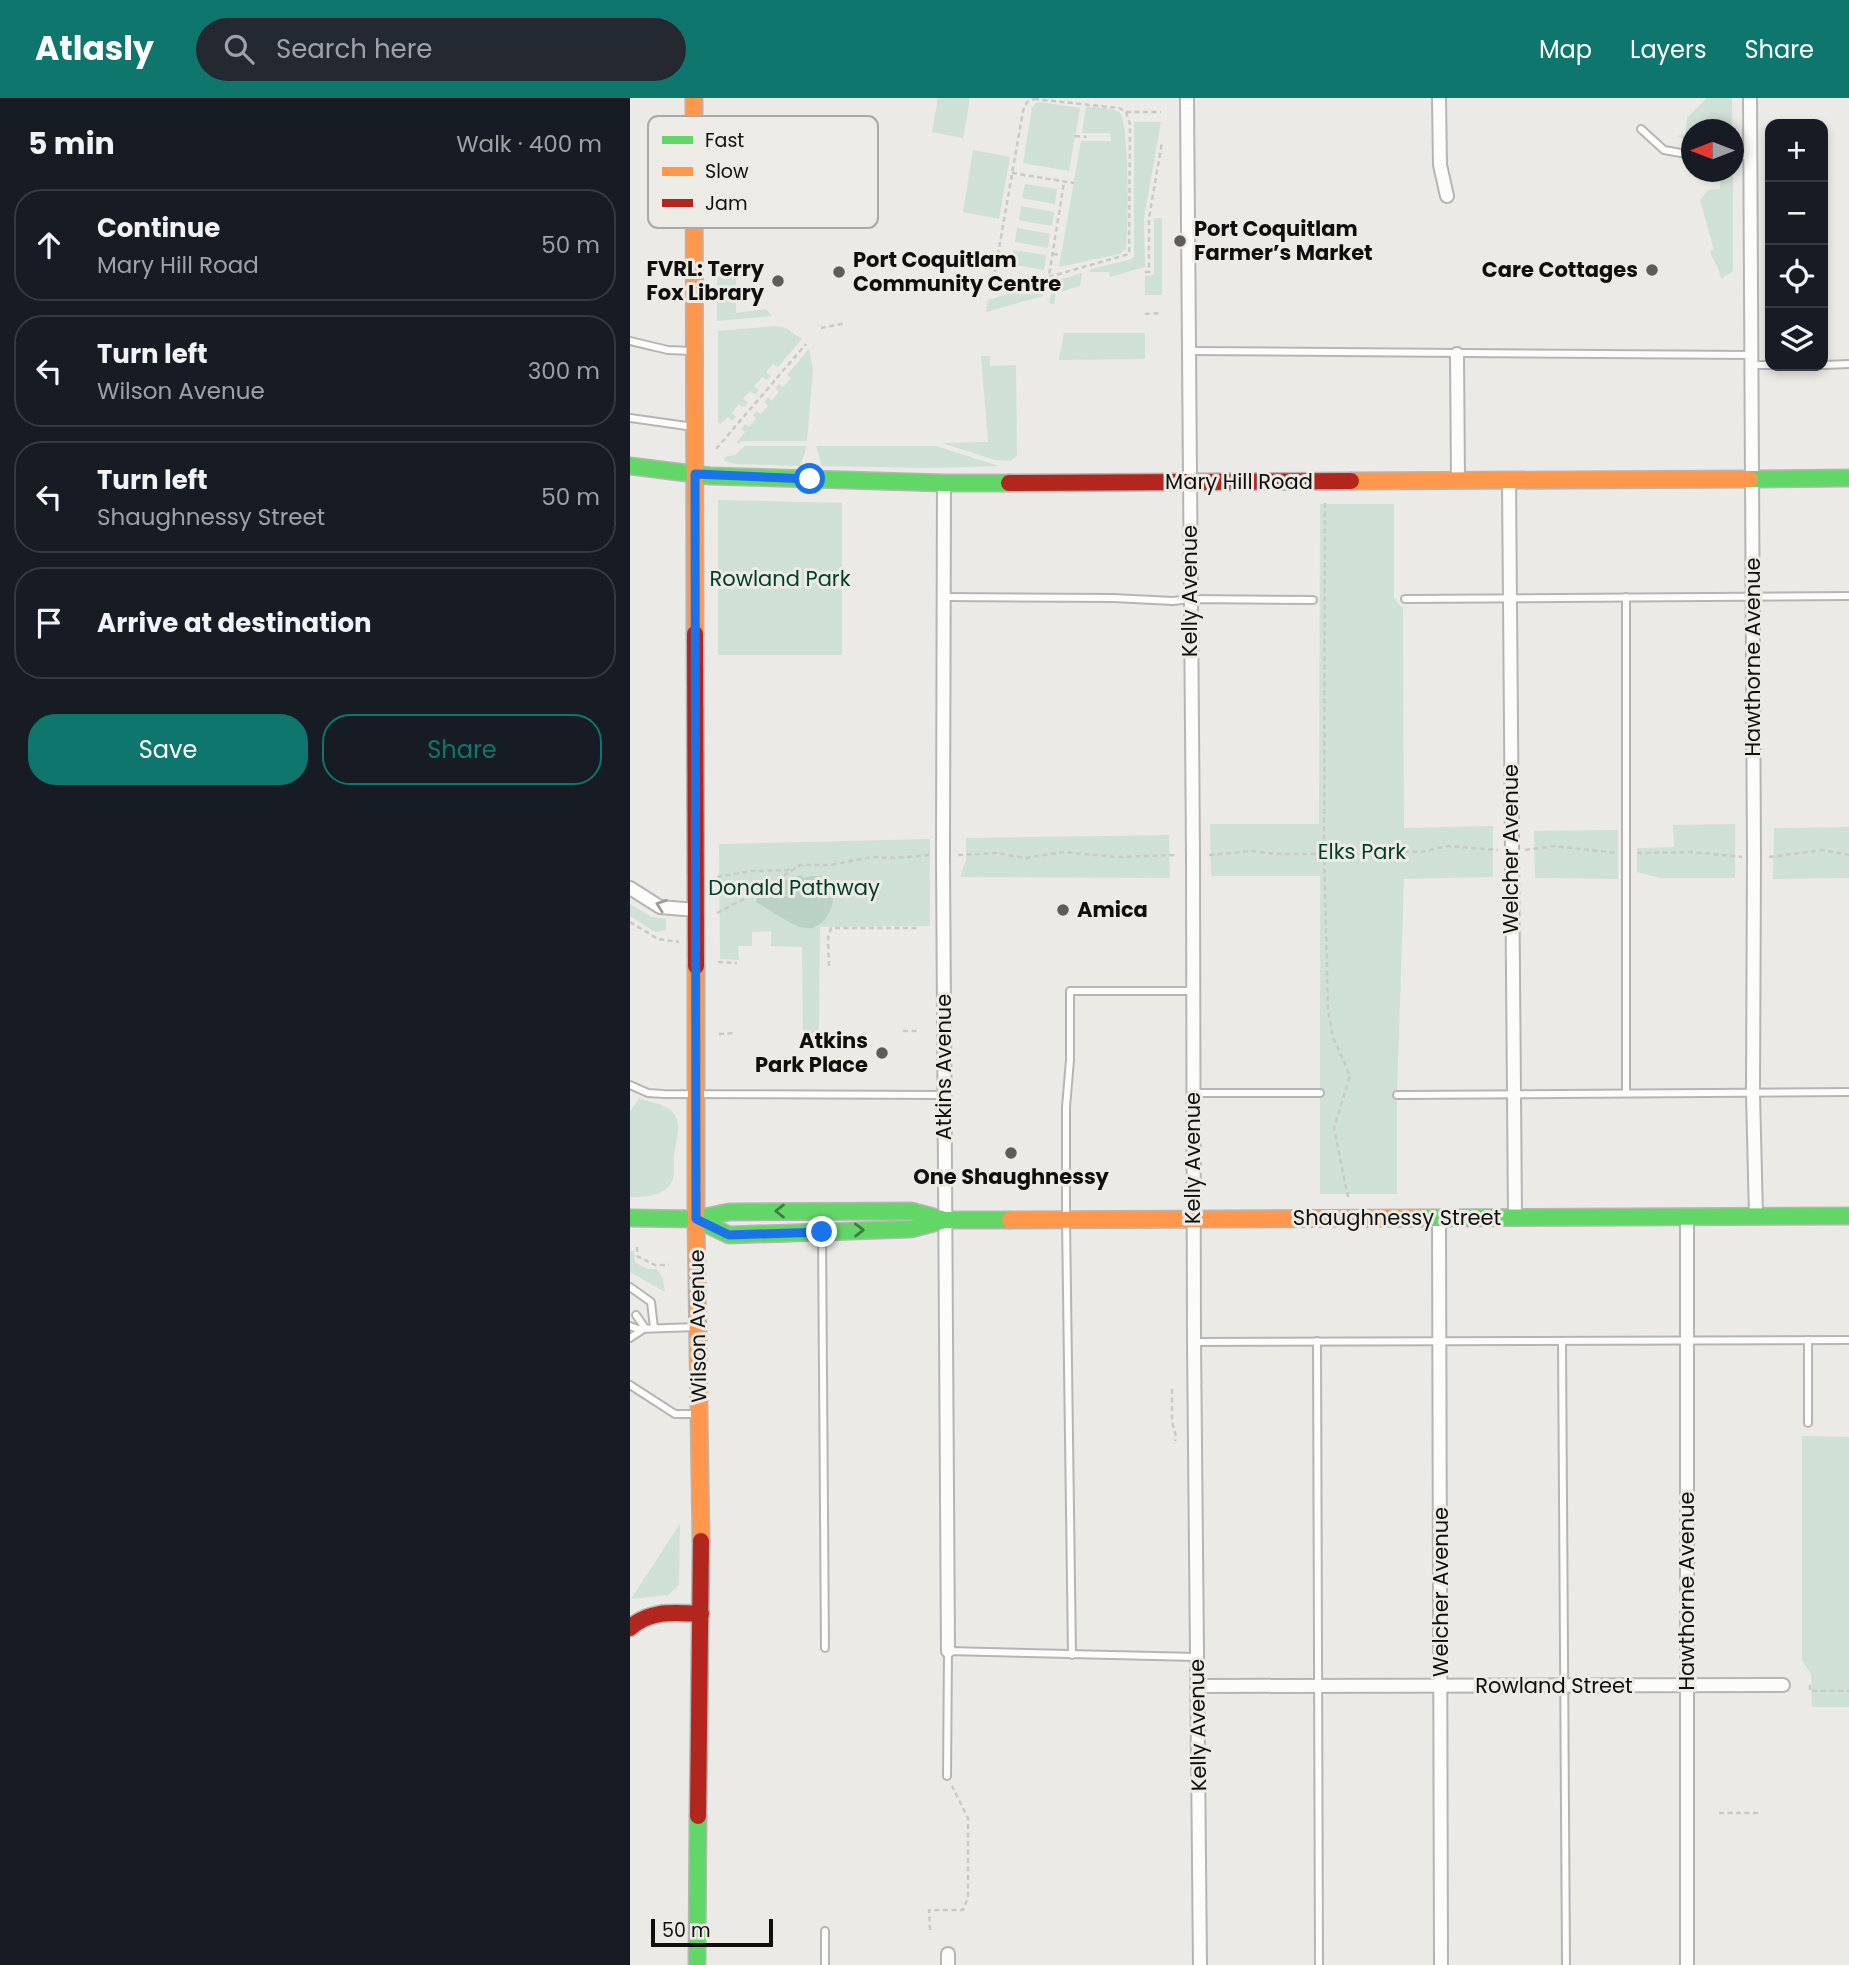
<!DOCTYPE html>
<meta charset="utf-8">
<style>
:root{--surface:#171b24;--page:#242831;--text:#f1f3f6;--muted:#9ea1a6;--line:#363941;--accent:#0f766e}
body{margin:0;font-family:Poppins,sans-serif;background:var(--page);color:var(--text)}
.controls{position:absolute;right:21px;top:21px;display:grid;overflow:hidden;border-radius:14px;box-shadow:0 4px 10px #0003}
.controls button{width:63px;height:63px;display:grid;place-items:center;padding:0;border:0;border-bottom:2px solid var(--line);background:var(--surface);color:var(--text);font:35px sans-serif}
.compass{position:absolute;left:1051px;top:21px;width:63px;height:63px;border-radius:50%;background:var(--surface);box-shadow:0 4px 10px #0003;rotate:270deg}
.scale{position:absolute;left:21px;bottom:18px;width:122px;box-sizing:border-box;padding-left:7px;border:4px solid #100f0e;border-top:0;font-size:19px;line-height:24px;white-space:nowrap;color:#100f0e;-webkit-text-stroke:5px #ecebe6;paint-order:stroke}
.stop{position:absolute;width:21px;height:21px;margin:-16px;border:5px solid #1a73e8;border-radius:50%;background:#fff}
.stop.end{background:#1a73e8;border-color:#fff;box-shadow:0 2px 7px #0008}
.list{margin:0;padding:0;list-style:none}
h2{display:flex;justify-content:space-between;align-items:center;height:91px;margin:0;padding:0 28px;font-size:30px}
h2 small{font-size:23px;font-weight:400;color:var(--muted)}
.list li{display:grid;grid-template-columns:46px 1fr auto;gap:21px;align-items:center;box-sizing:border-box;height:112px;margin:0 14px 14px;padding:0 14px;border:2px solid var(--line);border-radius:28px}
.list b{display:block;font-size:26px;white-space:nowrap}
.list p{margin:0;font-size:23px;white-space:nowrap;color:var(--muted)}
.list em{font-size:23px;font-style:normal;color:var(--muted)}
.actions{display:flex;gap:14px;padding:21px 28px}
.actions a{flex:1;padding:16px 0;border:2px solid var(--accent);border-radius:28px;text-align:center;font-size:24px;color:var(--accent)}
.actions .main{background:var(--accent);color:#fff}
.icon{flex:none;width:38px;height:38px;fill:none;stroke:currentColor;stroke-width:2;stroke-linecap:round;stroke-linejoin:round}
.map{position:relative;flex:none;width:1219px;height:1867px;overflow:hidden}
header{display:flex;align-items:center;gap:42px;box-sizing:border-box;height:98px;padding:0 35px;background:var(--accent);color:#fff}
header strong{font-size:33px}
nav{display:flex;gap:38px;margin-inline-start:auto;font-size:24px}
.search{width:490px;height:63px;background:var(--page);display:flex;align-items:center;gap:18px;box-sizing:border-box;padding:0 24px;border-radius:38px;color:var(--muted);font-size:26px}
main{display:flex}
aside{flex:1;background:var(--surface)}
.map>svg:first-child{display:block}
</style>
<header>
<strong>Atlasly</strong>
<div class="search"><svg class="icon" aria-label="search" viewBox="0 0 24 24"><circle cx="10" cy="10" r="6"/><path d="M15 15l6 6"/></svg>Search here</div>
<nav><a>Map</a><a>Layers</a><a>Share</a></nav>
</header>
<main>
<aside>
<h2>5 min<small>Walk · 400 m</small></h2>
<ul class="list">
<li><svg class="icon" aria-label="ahead" viewBox="0 0 24 24"><path d="M12 20V5M6 11l6-6 6 6"/></svg><div><b>Continue</b><p>Mary Hill Road</p></div><em>50 m</em></li>
<li><svg class="icon" aria-label="left" viewBox="0 0 24 24"><path d="M17 20v-9H6M10 6l-5 5 5 5"/></svg><div><b>Turn left</b><p>Wilson Avenue</p></div><em>300 m</em></li>
<li><svg class="icon" aria-label="left" viewBox="0 0 24 24"><path d="M17 20v-9H6M10 6l-5 5 5 5"/></svg><div><b>Turn left</b><p>Shaughnessy Street</p></div><em>50 m</em></li>
<li><svg class="icon" aria-label="arrive" viewBox="0 0 24 24"><path d="M6 21V4h12l-3 4 3 4H6"/></svg><div><b>Arrive at destination</b></div></li>
</ul>
<div class="actions"><a class="main">Save</a><a>Share</a></div>
</aside>
<div class="map">
<svg width="1219" height="1867" viewBox="0 0 1219 1867">
<rect width="100%" height="100%" fill="#ebeae7"/>
<!-- green -->
<g fill="#cfe0d6">
<path d="M308,0h32l-7,40 -31,-6z"/>
<path d="M1077,0h25v31l-40,1 -1,12 -14,-6 8,-2 2,-16z"/>
<path d="M410,4l40,6 -11,63 -46,-8 9,-55 4,-5z"/>
<path d="M456,8c9,2 25,1 33,6 11,7 9,119 7,137l-7,5 -60,13 22,-126h30l-1,-8h-28z"/>
<path d="M504,24h27l-17,96 1,49 -35,10 -1,-5h-19l1,-3 41,-10 2,-3z"/>
<path d="M86,28h12l-8,98 -3,4z"/>
<path d="M343,52l37,7 -11,62 -36,-7z"/>
<path d="M1090,74h13v99l-12,8c-1,-10 -8,-18 -11,-28l4,-1 -14,-50 8,-10 12,-1z"/>
<path d="M395,86l32,5 -2,15 -33,-6z"/>
<path d="M391,108l33,6 -2,14 -33,-6z"/>
<path d="M524,120h8v77h-17v-19l9,-1z"/>
<path d="M387,130l33,6 -2,14 -33,-6z"/>
<path d="M383,152l33,5 -2,15 -33,-6z"/>
<path d="M452,175l-2,13 -24,7 -2,11 -5,-1 5,-22z"/>
<path d="M87,178h19v37l30,-4 6,7 -55,5z"/>
<path d="M415,185l-2,13 -57,16 2,-12z"/>
<path d="M145,228l11,2 16,11 -24,28 -5,-3 -7,8 5,4 -4,4 -5,-3 -8,9 5,4 -4,4 -5,-3 -7,8 5,4 -5,4 -4,-3 -7,9 4,4 -4,4 -4,-4 -8,7 -2,-2v-91z"/>
<path d="M434,235h81v26l-86,1z"/>
<path d="M179,251l4,20 -6,72h-64l-5,3 -1,-2 8,-10 -4,-3 4,-5 4,3 7,-8 -3,-4 3,-4 5,3 7,-8 -4,-4 4,-5 4,4 7,-9 -4,-4 4,-4 4,3 8,-9 -4,-3z"/>
<path d="M351,258h9v10l26,-1 1,91 -7,5 -15,-1 -53,-17 46,-1z"/>
<path d="M115,348h61v3l-6,17 -64,-2 -12,-3 1,-4 10,-2z"/>
<path d="M186,348h120l63,20 -71,2 -106,-2z"/>
<path d="M88,402l124,3v152h-124z"/>
<path d="M690,406h74v94l9,11 1,219 89,-2v51l-89,2 -7,216v99h-77v-318h-109l-1,-52h109z"/>
<path d="M1105,726v54h-75l-23,-6v-24l37,-1 -1,-22z"/>
<path d="M1219,729v51l-76,1 1,-51z"/>
<path d="M988,732v49l-83,-1 -1,-47z"/>
<path d="M539,737l1,43 -210,-1 6,-17v-22z"/>
<path d="M300,741v87l-110,1 -1,110h-16l-1,-90 -31,-1v-15l-19,1v14h-14l1,14 -19,-1 -1,-115z"/>
<path d="M0,806l22,13 14,2v11l-11,2 -25,-16z"/>
<path d="M9,1000c11,5 27,5 35,16 9,13 1,28 0,43 -1,11 3,23 -7,31 -11,9 -24,9 -37,9v-85z"/>
<path d="M0,1153h4l1,11 12,7h10l6,10 2,13 -35,-20z"/>
<path d="M1172,1338l47,1v270h-37l-1,-33 -9,-14z"/>
<path d="M50,1426l-1,61 -11,10 -37,4z"/>
</g>
<!-- forest -->
<path fill="#bad2c5" d="M171,777l3,3c46,-14 31,55 1,50 -14,-2 -36,-19 -49,-26l1,-5 28,-17z"/>
<g fill="none" stroke-linecap="round" stroke-linejoin="round">
<defs>
<g id="lane">
<path d="M1011,31l23,21 28,5"/>
<path d="M1104,58h16"/>
<path d="M0,243l38,9 25,1"/>
<path d="M559,253l563,4"/>
<path d="M1122,267h18"/>
<path d="M1193,267l26,-1"/>
<path d="M0,320l64,9"/>
<path d="M315,499l168,1 60,3 17,-2 123,1"/>
<path d="M775,501l444,-3"/>
<path d="M0,987l18,8 16,1 281,1"/>
<path d="M564,995h126"/>
<path d="M996,995v-496"/>
<path d="M767,997l452,-3"/>
<path d="M192,1136l3,414"/>
<path d="M0,1189l21,15 3,26"/>
<path d="M0,1228l8,3 59,-2"/>
<path d="M0,1240l15,-10 -9,-13"/>
<path d="M687,1243l2,624"/>
<path d="M564,1244l655,-2"/>
<path d="M932,1244l4,623"/>
<path d="M0,1287l45,29h22"/>
<path d="M1178,1325v-83"/>
<path d="M442,1557l-6,-435v-113l4,-47v-69h122"/>
<path d="M317,1678l1,-125 249,6"/>
<path d="M195,1833v34"/>
</g>
<g id="street">
<path d="M557,0l6,756 1,488 6,623"/>
<path d="M809,0l1,67 7,31"/>
<path d="M1120,0l4,759 -1,236 3,124"/>
<path d="M827,256l1,127"/>
<path d="M879,382l6,738"/>
<path d="M314,385l-1,372 5,796"/>
<path d="M0,790l30,19 36,3"/>
<path d="M1057,1119v748"/>
<path d="M809,1120l2,747"/>
<path d="M568,1588l585,-1"/>
<path d="M318,1867v-11"/>
</g>
<g id="fast">
<path d="M0,368l80,10 234,7h65"/>
<path d="M1120,381l99,-1"/>
<path d="M0,1120l66,1 33,-7 182,-1 34,9"/>
<path d="M789,1120l430,-2"/>
<path d="M66,1121l33,16 182,-6 34,-9h65"/>
<path d="M67,1867l1,-149"/>
</g>
<g id="slow">
<path d="M64,0l1,536"/>
<path d="M721,383l399,-2"/>
<path d="M66,868v253l5,322"/>
<path d="M380,1122l409,-2"/>
</g>
<g id="jam">
<path d="M379,385l342,-2"/>
<path d="M65,536l1,332"/>
<path d="M0,1530c20,-19 46,-15 71,-14"/>
<path d="M68,1718l3,-275"/>
</g>
</defs>
<!-- lane casing -->
<use href="#lane" stroke="#b6b5b3" stroke-width="10"/>
<!-- street casing -->
<use href="#street" stroke="#b6b5b3" stroke-width="16"/>
<!-- fast casing -->
<use href="#fast" stroke="#b6b5b3" stroke-width="19"/>
<!-- slow casing -->
<use href="#slow" stroke="#b6b5b3" stroke-width="19"/>
<!-- jam casing -->
<use href="#jam" stroke="#b6b5b3" stroke-width="19"/>
<!-- path -->
<g stroke="#c9c9c9" stroke-width="2.5" stroke-dasharray="5 3.5" stroke-linecap="butt">
<path d="M404,1l85,9 7,4 4,12 -1,130 -126,36 -8,-3 -1,-10 29,-166 4,-9z"/>
<path d="M496,14h35"/>
<path d="M445,38l12,1"/>
<path d="M382,75l62,10"/>
<path d="M423,156l8,1"/>
<path d="M515,174h4v-54l13,-76"/>
<path d="M418,184l16,-100"/>
<path d="M515,216l17,-1"/>
<path d="M191,230l25,-5"/>
<path d="M86,351l90,-105"/>
<path d="M695,405l-1,350 4,157 5,27 17,39 -16,52 14,69"/>
<path d="M895,752l29,-4 62,7"/>
<path d="M1007,755l55,-1 50,5"/>
<path d="M328,757l40,-2 27,5 39,-6 52,5 61,-2"/>
<path d="M579,757l43,-4 23,3h77l28,-3 41,1 27,-6 50,4"/>
<path d="M1139,759l53,-7 27,5"/>
<path d="M87,779l34,-6 39,-1"/>
<path d="M87,815l46,-24 37,-24h30l42,-8 22,1 36,-3"/>
<path d="M0,824l28,17 21,3"/>
<path d="M88,864l19,1"/>
<path d="M199,868l-1,-29 3,-9h88"/>
<path d="M273,933h16"/>
<path d="M89,936l17,-1"/>
<path d="M7,1149v9l18,9h14"/>
<path d="M542,1291v33l4,14 -1,5"/>
<path d="M1180,1587v6h39"/>
<path d="M1089,1715h39"/>
<path d="M300,1832l-1,-20h34l5,-13v-79l-16,-32"/>
</g>
<!-- lane -->
<use href="#lane" stroke="#fcfcfb" stroke-width="6"/>
<!-- street -->
<use href="#street" stroke="#fcfcfb" stroke-width="12"/>
<!-- fast -->
<use href="#fast" stroke="#63d668" stroke-width="16"/>
<!-- slow -->
<use href="#slow" stroke="#ff974d" stroke-width="16"/>
<!-- jam -->
<use href="#jam" stroke="#b3261e" stroke-width="16"/>
</g>
<!-- one-way arrows -->
<defs><path id="oneway-chevron" d="M-2-3.5L2.5 0L-2 3.5" fill="none" stroke-width="1.6" stroke-linecap="round" stroke-linejoin="round" transform="scale(1.75)"/></defs>
<use stroke="#9e9d9c" href="#oneway-chevron" transform="translate(31 807) rotate(-160)"/>
<g stroke="#3e7c40">
<use href="#oneway-chevron" transform="translate(150 1113) rotate(180)"/>
<use href="#oneway-chevron" transform="translate(229 1132) rotate(-1)"/>
</g>
<g fill="none" stroke-linecap="round" stroke-linejoin="round">
<!-- route -->
<path stroke="#1a73e8" stroke-width="9" d="M180,381l-115,-5 1,745 33,16 93,-3"/>
</g>
<!-- markers -->
<g fill="#5d5c5a" stroke="#ecebe6" stroke-width="2.5">
<circle cx="550" cy="143" r="7"/>
<circle cx="1022" cy="172" r="7"/>
<circle cx="209" cy="174" r="7"/>
<circle cx="148" cy="183" r="7"/>
<circle cx="433" cy="812" r="7"/>
<circle cx="252" cy="955" r="7"/>
<circle cx="381" cy="1055" r="7"/>
</g>
<g text-anchor="middle" stroke-width="6" stroke-linejoin="round" paint-order="stroke">
<!-- poi labels -->
<g font-size="21" font-weight="bold" fill="#100f0e" stroke="#ecebe6" text-anchor="start">
<text x="564" y="138">Port Coquitlam<tspan x="564" dy="24">Farmer’s Market</tspan></text>
<text x="223" y="169">Port Coquitlam<tspan x="223" dy="24">Community Centre</tspan></text>
<text x="134" y="178" text-anchor="end">FVRL: Terry<tspan x="134" dy="24">Fox Library</tspan></text>
<text x="1008" y="179" text-anchor="end">Care Cottages</text>
<text x="447" y="819">Amica</text>
<text x="238" y="950" text-anchor="end">Atkins<tspan x="238" dy="24">Park Place</tspan></text>
<text x="381" y="1086" text-anchor="middle">One Shaughnessy</text>
</g>
<!-- street labels -->
<g font-size="21" fill="#100f0e" stroke="#ecebe6">
<text x="609" y="391">Mary Hill Road</text>
<text transform="translate(560 493) rotate(-90)" y="7">Kelly Avenue</text>
<text transform="translate(1123 559) rotate(-90)" y="7">Hawthorne Avenue</text>
<text transform="translate(881 751) rotate(-90)" y="7">Welcher Avenue</text>
<text transform="translate(314 969) rotate(-90)" y="7">Atkins Avenue</text>
<text transform="translate(563 1060) rotate(-90)" y="7">Kelly Avenue</text>
<text x="767" y="1127">Shaughnessy Street</text>
<text transform="translate(68 1228) rotate(-91)" y="7">Wilson Avenue</text>
<text transform="translate(1057 1493) rotate(-90)" y="7">Hawthorne Avenue</text>
<text transform="translate(811 1494) rotate(-90)" y="7">Welcher Avenue</text>
<text x="924" y="1595">Rowland Street</text>
<text transform="translate(568 1627) rotate(-91)" y="7">Kelly Avenue</text>
</g>
<!-- park labels -->
<g font-size="21" fill="#003d29" stroke="#ecebe6">
<text x="150" y="488">Rowland Park</text>
<text x="732" y="761">Elks Park</text>
<text x="164" y="797">Donald Pathway</text>
</g>
</g>
<!-- legend -->
<rect x="18" y="18" width="230" height="112" rx="10" fill="#ecebe6" stroke="#aaa9a5" stroke-width="2"/>
<rect x="32" y="38" width="31" height="8" fill="#63d668"/>
<rect x="32" y="69" width="31" height="9" fill="#ff974d"/>
<rect x="32" y="101" width="31" height="8" fill="#b3261e"/>
<g font-size="19" fill="#100f0e">
<text x="75" y="49">Fast</text>
<text x="75" y="80">Slow</text>
<text x="75" y="112">Jam</text>
</g>
</svg>
<div class="controls">
<button>+</button>
<button>−</button>
<button><svg class="icon" aria-label="locate" viewBox="0 0 24 24"><circle cx="12" cy="12" r="6"/><path d="M12 2v4M12 18v4M2 12h4M18 12h4"/></svg></button>
<button><svg class="icon" aria-label="layers" viewBox="0 0 24 24"><path d="M12 4l9 5-9 5-9-5zM3 14l9 5 9-5"/></svg></button>
</div>
<svg class="compass" viewBox="-18 -18 36 36"><path d="M0-13l5 13h-10z" fill="#e53935"/><path d="M0 13l5-13h-10z" fill="#9ea1a6"/></svg>
<div class="scale">50 m</div>
<div class="stop" style="left:180px;top:381px"></div>
<div class="stop end" style="left:192px;top:1134px"></div>
</div>
</main>
